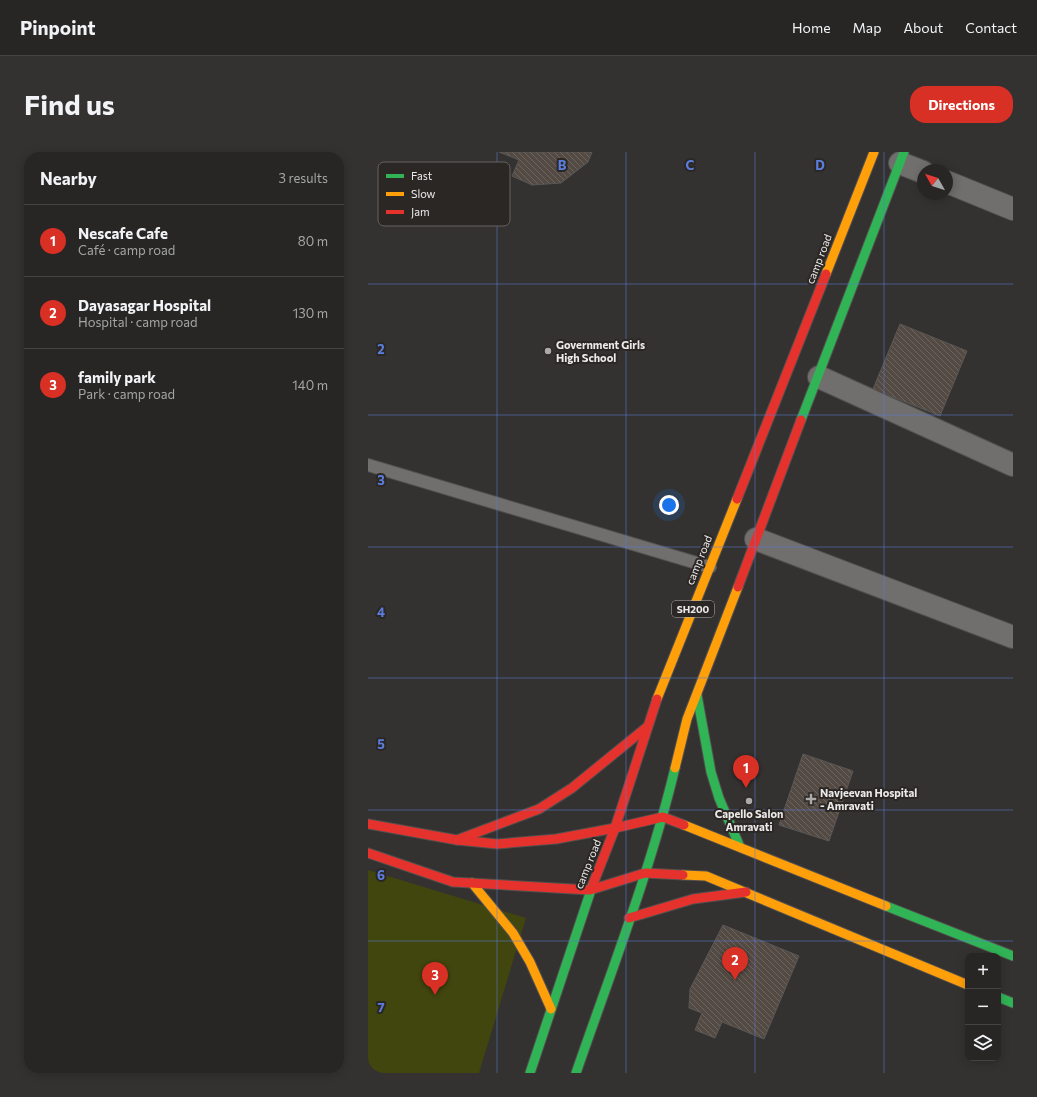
<!DOCTYPE html>
<meta charset="utf-8">
<style>
:root{--surface:#272624;--page:#333231;--text:#f1f3f6;--muted:#a4a5a6;--line:#434341;--accent:#d93025}
body{margin:0;font-family:Commissioner,sans-serif;background:var(--page);color:var(--text)}
.controls{position:absolute;right:12px;bottom:12px;display:grid;overflow:hidden;border-radius:8px;box-shadow:0 2px 10px #0003}
.controls button{width:36px;height:36px;display:grid;place-items:center;padding:0;border:0;border-bottom:1px solid var(--line);background:var(--surface);color:var(--text);font:20px sans-serif}
.compass{position:absolute;left:549px;top:12px;width:36px;height:36px;border-radius:50%;background:var(--surface);box-shadow:0 2px 10px #0003;rotate:309deg}
.you{position:absolute;left:301px;top:353px;width:14px;height:14px;margin:-10px;border:3px solid #fff;border-radius:50%;background:#1a73e8;box-shadow:0 0 0 6px #1a73e833}
.badge{display:grid;place-items:center;width:26px;height:26px;border-radius:50%;background:var(--accent);color:#fff;font-size:13px;font-weight:700}
.pin{position:absolute;translate:-50% -33px;filter:drop-shadow(0 1px 2px #0008)}
.pin::after{content:'';position:absolute;top:21px;width:14px;height:12px;background:inherit;clip-path:polygon(0 0,100% 0,50% 100%)}
.list{margin:0;padding:0;list-style:none}
h2{display:flex;justify-content:space-between;align-items:center;height:52px;margin:0;padding:0 16px;font-size:17px}
h2 small{font-size:13px;font-weight:400;color:var(--muted)}
.list li{display:grid;grid-template-columns:26px 1fr auto;gap:12px;align-items:center;box-sizing:border-box;height:72px;padding:0 16px;border-top:1px solid var(--line)}
.list b{display:block;font-size:15px;white-space:nowrap}
.list p{margin:0;font-size:13px;white-space:nowrap;color:var(--muted)}
.list em{font-size:13px;font-style:normal;color:var(--muted)}
.icon{flex:none;width:22px;height:22px;fill:none;stroke:currentColor;stroke-width:2;stroke-linecap:round;stroke-linejoin:round}
.map{position:relative;flex:none;width:645px;height:921px;overflow:hidden;border-radius:16px}
header{display:flex;align-items:center;gap:24px;box-sizing:border-box;height:56px;padding:0 20px;background:var(--surface);border-bottom:1px solid var(--line)}
header strong{font-size:19px}
nav{display:flex;gap:22px;margin-inline-start:auto;font-size:14px}
.intro{display:flex;align-items:center;justify-content:space-between;box-sizing:border-box;height:96px;padding:0 24px}
h1{margin:0;font-size:28px}
.button{padding:10px 18px;border-radius:16px;background:var(--accent);color:#fff;font-size:14px;font-weight:700}
main{display:flex;gap:24px;padding:0 24px}
aside{flex:1;background:var(--surface);border-radius:16px;box-shadow:0 2px 10px #0003}
.map>svg:first-child{display:block}
</style>
<header>
<strong>Pinpoint</strong>
<nav><a>Home</a><a>Map</a><a>About</a><a>Contact</a></nav>
</header>
<div class="intro"><h1>Find us</h1><a class="button">Directions</a></div>
<main>
<aside>
<h2>Nearby<small>3 results</small></h2>
<ul class="list">
<li><span class="badge">1</span><div><b>Nescafe Cafe</b><p>Café · camp road</p></div><em>80 m</em></li>
<li><span class="badge">2</span><div><b>Dayasagar Hospital</b><p>Hospital · camp road</p></div><em>130 m</em></li>
<li><span class="badge">3</span><div><b>family park</b><p>Park · camp road</p></div><em>140 m</em></li>
</ul>
</aside>
<div class="map">
<svg width="645" height="921" viewBox="0 0 645 921">
<defs>
<pattern id="building-back-hatch" width="6" height="6" patternUnits="userSpaceOnUse"><rect width="6" height="6" fill="#544a44"/><path d="M-1 5l2 2M0 0l6 6M5-1l2 2" fill="none" stroke="#6d645f"/></pattern>
</defs>
<rect width="100%" height="100%" fill="#343230"/>
<!-- green -->
<path fill="#41460e" d="M0,718l158,48 -47,155h-111z"/>
<!-- building -->
<g fill="url(#building-back-hatch)" stroke="#595856">
<path d="M131,0h93l-4,10 -27,21 -29,2 -20,-9 7,-16z"/>
<path d="M532,172l67,27 -27,65 -67,-27z"/>
<path d="M435,602l50,17 -24,70 -50,-16z"/>
<path d="M355,773l76,31 -35,83 -42,-17 -7,16 -20,-8 7,-17 -13,-5 1,-19z"/>
</g>
<g fill="none" stroke-linecap="round" stroke-linejoin="round">
<defs>
<path id="lane" d="M0,313l342,102"/>
<g id="street">
<path d="M532,11l23,9"/>
<path d="M579,30l66,27"/>
<path d="M451,225l194,88"/>
<path d="M388,387l257,98"/>
</g>
<g id="fast">
<path d="M433,268l103,-268"/>
<path d="M329,543l14,77 8,26 21,49"/>
<path d="M518,754l127,50"/>
<path d="M630,845l15,6"/>
<path d="M162,921l63,-189"/>
<path d="M208,921c35,-101 74,-201 99,-305"/>
</g>
<g id="slow">
<path d="M458,122l48,-122"/>
<path d="M289,547l80,-200"/>
<path d="M307,616l12,-49 51,-132"/>
<path d="M316,673l202,81"/>
<path d="M315,723l23,1 262,109"/>
<path d="M104,731l41,50 17,29 21,47"/>
</g>
<g id="jam">
<path d="M369,347l89,-225"/>
<path d="M370,435l63,-167"/>
<path d="M0,672l89,16 40,4 59,-5 59,-11 48,-11 21,8"/>
<path d="M89,688l82,-31 33,-21 75,-61"/>
<path d="M0,701l85,29 137,8 55,-17 38,2"/>
<path d="M225,732l22,-56 42,-129"/>
<path d="M261,766l64,-19 53,-7"/>
</g>
</defs>
<!-- lane casing -->
<use href="#lane" stroke="#52504f" stroke-width="14"/>
<!-- street casing -->
<use href="#street" stroke="#52504f" stroke-width="24"/>
<!-- fast casing -->
<use href="#fast" stroke="#52504f" stroke-width="11"/>
<!-- slow casing -->
<use href="#slow" stroke="#52504f" stroke-width="11"/>
<!-- jam casing -->
<use href="#jam" stroke="#52504f" stroke-width="11"/>
<!-- lane -->
<use href="#lane" stroke="#706f6e" stroke-width="12"/>
<!-- street -->
<use href="#street" stroke="#706f6e" stroke-width="22"/>
<!-- fast -->
<use href="#fast" stroke="#30b455" stroke-width="9"/>
<!-- slow -->
<use href="#slow" stroke="#ff9f0a" stroke-width="9"/>
<!-- jam -->
<use href="#jam" stroke="#e5322d" stroke-width="9"/>
</g>
<!-- grid -->
<path fill="none" stroke="#5b7ddd" stroke-width="1" stroke-opacity="0.55" d="M129,0v921M258,0v921M387,0v921M516,0v921M0,132h645M0,263h645M0,395h645M0,526h645M0,658h645M0,789h645"/>
<!-- markers -->
<g fill="#acaaa8" stroke="#2b2725" stroke-width="1.5">
<circle cx="180" cy="199" r="4"/>
<path d="M441 641h4v4h4v4h-4v4h-4v-4h-4v-4h4z"/>
<circle cx="381" cy="649" r="4"/>
</g>
<g text-anchor="middle" stroke-width="4" stroke-linejoin="round" paint-order="stroke">
<!-- shield labels -->
<rect fill="#2b2725" stroke="#b2b0ae" stroke-width="1" x="304" y="449" width="42" height="16" rx="3"/>
<g font-size="10" font-weight="bold" fill="#eceae9">
<text x="325" y="461">SH200</text>
</g>
<!-- street labels -->
<g font-size="11" fill="#eceae9" stroke="#2b2725">
<text transform="translate(451 107) rotate(-69)" y="4">camp road</text>
<text transform="translate(331 408) rotate(-68)" y="4">camp road</text>
<text transform="translate(220 712) rotate(-68)" y="4">camp road</text>
</g>
<!-- poi labels -->
<g font-size="11" font-weight="bold" fill="#eceae9" stroke="#2b2725" text-anchor="start">
<text x="188" y="197">Government Girls<tspan x="188" dy="13">High School</tspan></text>
<text x="452" y="645">Navjeevan Hospital<tspan x="452" dy="13">- Amravati</tspan></text>
<text x="381" y="666" text-anchor="middle">Capello Salon<tspan x="381" dy="13">Amravati</tspan></text>
</g>
</g>
<!-- legend -->
<rect x="10" y="10" width="132" height="64" rx="6" fill="#2b2725" stroke="#656260" stroke-width="1"/>
<rect x="18" y="22" width="18" height="4" fill="#30b455"/>
<rect x="18" y="40" width="18" height="4" fill="#ff9f0a"/>
<rect x="18" y="58" width="18" height="4" fill="#e5322d"/>
<g font-size="11" fill="#eceae9">
<text x="43" y="28">Fast</text>
<text x="43" y="46">Slow</text>
<text x="43" y="64">Jam</text>
</g>
<g font-size="13" text-anchor="middle" font-weight="bold" fill="#5b7ddd" stroke="#2b2725" stroke-width="4" stroke-linejoin="round" paint-order="stroke">
<text x="194" y="18">B</text>
<text x="322" y="18">C</text>
<text x="452" y="18">D</text>
<text x="13" y="202">2</text>
<text x="13" y="333">3</text>
<text x="13" y="465">4</text>
<text x="13" y="597">5</text>
<text x="13" y="728">6</text>
<text x="13" y="860">7</text>
</g>
</svg>
<div class="controls">
<button>+</button>
<button>−</button>
<button><svg class="icon" aria-label="layers" viewBox="0 0 24 24"><path d="M12 4l9 5-9 5-9-5zM3 14l9 5 9-5"/></svg></button>
</div>
<svg class="compass" viewBox="-18 -18 36 36"><path d="M0-13l5 13h-10z" fill="#e53935"/><path d="M0 13l5-13h-10z" fill="#a4a5a6"/></svg>
<div class="you"></div>
<div class="pin badge" style="left:378px;top:636px">1</div>
<div class="pin badge" style="left:367px;top:828px">2</div>
<div class="pin badge" style="left:67px;top:843px">3</div>
</div>
</main>
